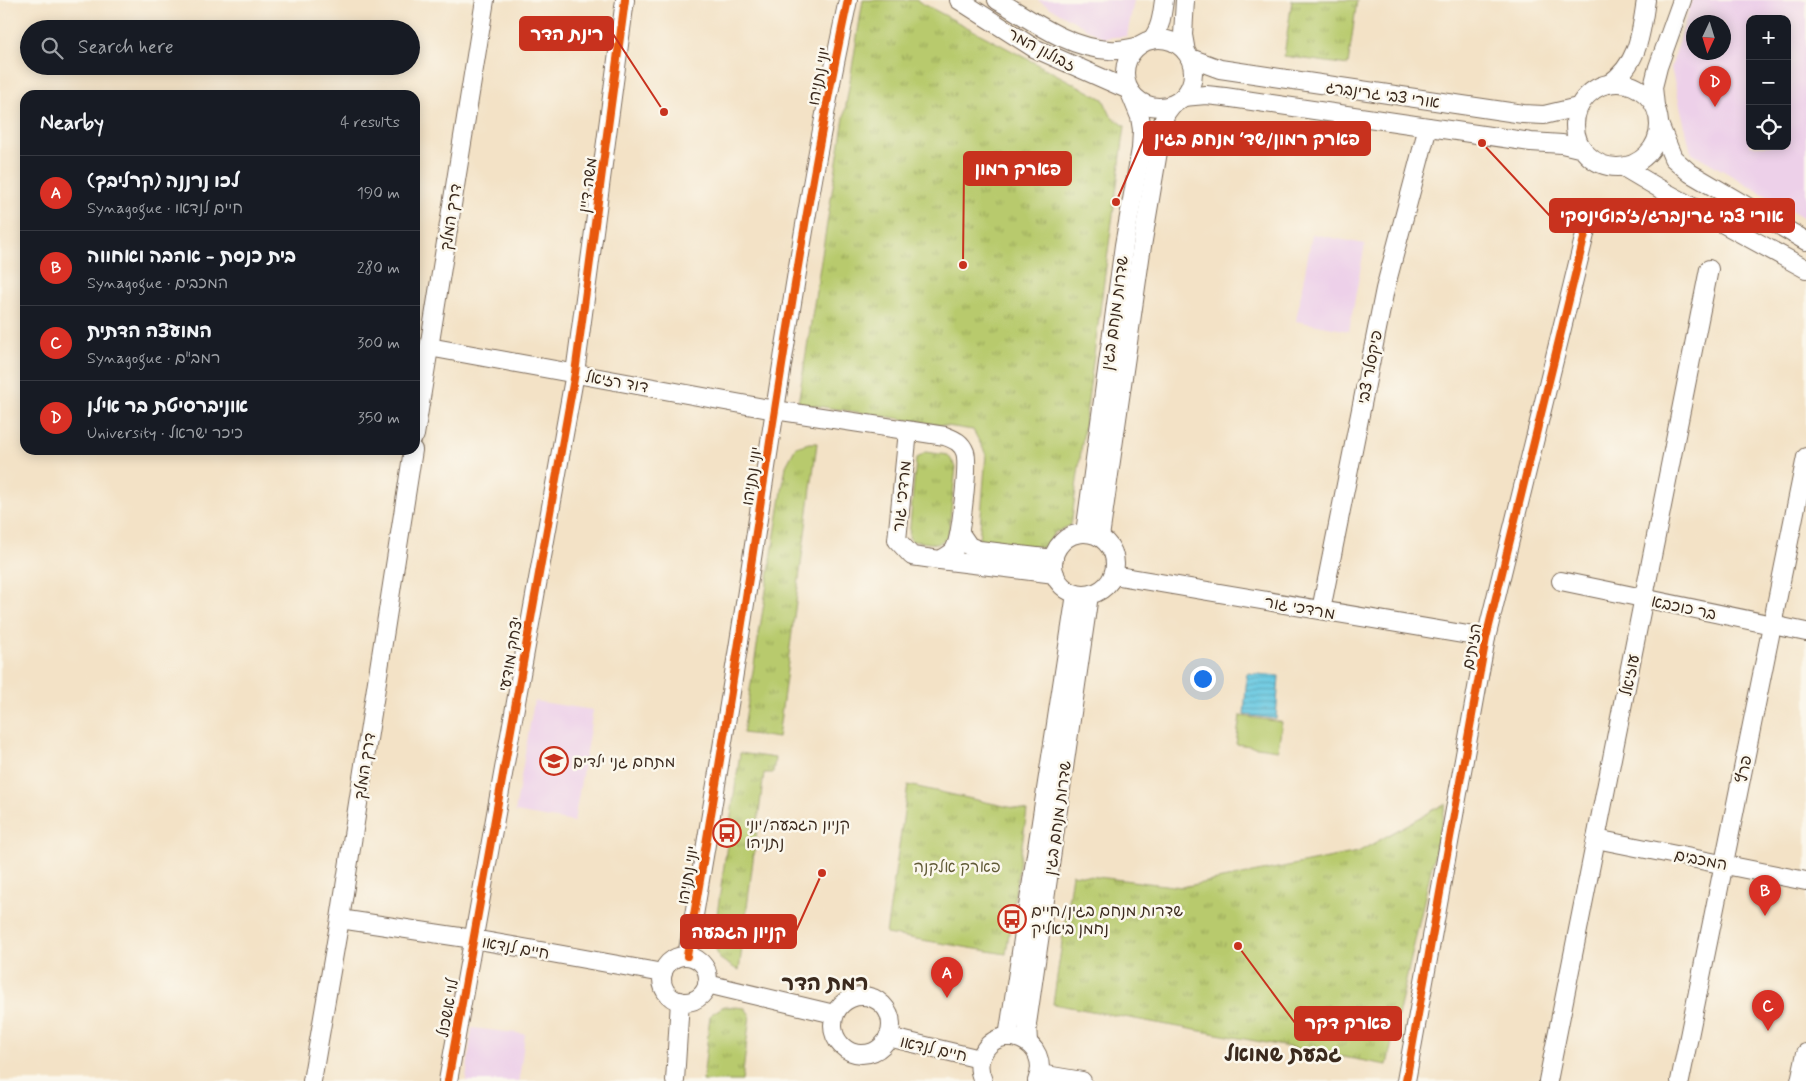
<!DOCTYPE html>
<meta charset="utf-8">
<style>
:root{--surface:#171b24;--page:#242831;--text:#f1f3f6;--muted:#9ea1a6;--line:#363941;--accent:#d93025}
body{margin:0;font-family:Mynerve,"Playpen Sans Hebrew",sans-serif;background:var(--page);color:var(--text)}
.controls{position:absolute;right:15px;top:15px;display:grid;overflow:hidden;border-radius:10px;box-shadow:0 2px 12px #0003}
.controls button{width:45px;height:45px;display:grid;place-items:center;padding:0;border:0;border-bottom:1px solid var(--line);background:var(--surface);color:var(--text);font:25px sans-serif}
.compass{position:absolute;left:1686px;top:15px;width:45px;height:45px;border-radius:50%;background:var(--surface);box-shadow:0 2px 12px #0003;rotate:184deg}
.you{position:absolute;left:1202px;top:678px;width:18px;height:18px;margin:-12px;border:4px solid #fff;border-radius:50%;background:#1a73e8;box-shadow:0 0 0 8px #1a73e833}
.badge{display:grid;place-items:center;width:32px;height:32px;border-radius:50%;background:var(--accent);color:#fff;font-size:16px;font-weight:700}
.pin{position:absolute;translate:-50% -41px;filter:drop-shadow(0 1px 2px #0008)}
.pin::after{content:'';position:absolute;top:26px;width:18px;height:15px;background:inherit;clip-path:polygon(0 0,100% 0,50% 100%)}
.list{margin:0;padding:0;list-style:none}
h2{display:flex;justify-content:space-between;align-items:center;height:65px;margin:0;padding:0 20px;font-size:21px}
h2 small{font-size:16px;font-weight:400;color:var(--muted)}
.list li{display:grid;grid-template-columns:32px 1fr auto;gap:15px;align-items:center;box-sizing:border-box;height:75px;padding:0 20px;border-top:1px solid var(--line)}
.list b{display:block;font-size:19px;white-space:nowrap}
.list p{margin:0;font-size:16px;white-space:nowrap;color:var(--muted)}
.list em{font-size:16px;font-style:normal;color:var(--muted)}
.icon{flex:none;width:28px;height:28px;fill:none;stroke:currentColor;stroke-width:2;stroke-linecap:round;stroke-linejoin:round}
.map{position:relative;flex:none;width:1806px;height:1081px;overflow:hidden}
.search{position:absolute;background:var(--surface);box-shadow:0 2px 12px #0003;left:20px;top:20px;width:400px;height:55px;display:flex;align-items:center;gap:12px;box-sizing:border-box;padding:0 18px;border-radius:28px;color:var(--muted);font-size:19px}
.panel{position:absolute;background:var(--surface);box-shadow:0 2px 12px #0003;left:20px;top:90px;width:400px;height:365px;border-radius:15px}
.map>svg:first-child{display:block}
</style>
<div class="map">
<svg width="1806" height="1081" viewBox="0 0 1806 1081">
<defs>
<pattern id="park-tufts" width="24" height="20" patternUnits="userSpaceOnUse" patternTransform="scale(1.25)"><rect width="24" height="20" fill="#b8ca6d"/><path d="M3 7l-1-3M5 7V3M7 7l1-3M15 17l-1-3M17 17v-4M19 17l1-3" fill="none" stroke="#97a459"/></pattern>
<pattern id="water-rules" width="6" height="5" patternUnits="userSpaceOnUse" patternTransform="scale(1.25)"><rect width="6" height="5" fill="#63c7e1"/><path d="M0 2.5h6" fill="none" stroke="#53a2b6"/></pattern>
</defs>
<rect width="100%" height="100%" fill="#fbf7ec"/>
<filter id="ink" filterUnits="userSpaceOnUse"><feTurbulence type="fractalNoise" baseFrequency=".02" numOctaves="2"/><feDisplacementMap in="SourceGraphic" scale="10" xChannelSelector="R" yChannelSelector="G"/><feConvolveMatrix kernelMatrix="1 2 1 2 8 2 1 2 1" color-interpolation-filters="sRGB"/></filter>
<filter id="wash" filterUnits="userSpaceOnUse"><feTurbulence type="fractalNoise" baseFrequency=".0096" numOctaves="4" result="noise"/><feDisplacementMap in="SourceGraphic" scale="20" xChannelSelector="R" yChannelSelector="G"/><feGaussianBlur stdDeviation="1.12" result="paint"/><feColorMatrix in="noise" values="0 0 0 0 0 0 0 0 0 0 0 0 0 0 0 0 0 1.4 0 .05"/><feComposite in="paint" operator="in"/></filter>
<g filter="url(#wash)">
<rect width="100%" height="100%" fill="#f3e2c6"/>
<!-- built -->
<g fill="#edd0e9" fill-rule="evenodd">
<path d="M1037,0h97l-7,36 -24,2z"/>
<path d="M1692,0h114v219l-115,-67 -20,-84zM1750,19h37v127h-37zM1724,22v30h-30v-30z"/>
<path d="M1312,234l53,10 -16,87 -53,-10z"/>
<path d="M534,701l59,9 -19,112 -59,-10z"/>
<path d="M472,1028l53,6 -6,47h-53z"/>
</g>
<!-- green -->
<path fill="#b8ca6d" stroke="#7a7a46" d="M1240,716l42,6 -4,28 -42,-6z"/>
<!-- park -->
<g fill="url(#park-tufts)" stroke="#7a7a46">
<path d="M863,0h53l187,99 8,17 14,10 -54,399 -17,8 -9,15 -66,-7 7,-87 -13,-24 -175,-27z"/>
<path d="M1292,0h65l-9,65 -64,-9z"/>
<path d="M809,443h8l-39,295 -35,-5 43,-267 10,-19z"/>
<path d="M925,452l23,3 8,12 -8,70 -10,7 -26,-3 -3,-4 7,-78z"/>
<path d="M740,753l35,5 -2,15h-9l-25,198 -19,-12 -7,-16z"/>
<path d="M908,785l119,26 -21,143 -120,-20z"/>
<path d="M1446,803l-59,262 -334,-61 19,-130 110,13 176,-35z"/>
<path d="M724,1006l21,2 5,7 -8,66h-39l7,-66z"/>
</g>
<!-- water -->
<path fill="url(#water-rules)" stroke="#4f7880" d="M1247,673l32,3 -3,43 -32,-4z"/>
</g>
<g filter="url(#ink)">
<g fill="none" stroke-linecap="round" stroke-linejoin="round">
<defs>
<g id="minor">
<path d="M959,0l75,48 95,42"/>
<path d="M997,0c35,20 71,48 112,50 9,1 18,-1 27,-3"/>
<path d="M1185,0l-2,35 3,17"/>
<circle cx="1159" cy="73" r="34"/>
<path d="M1151,40c10,-11 11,-26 13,-40"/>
<path d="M1190,58l30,11 303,45 21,1 34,-8"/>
<circle cx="1617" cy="125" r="42"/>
<path d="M1609,84c30,-21 32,-51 37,-84"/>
<path d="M1183,97l23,-2 19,2 306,45 31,2 21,5"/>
<path d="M1655,106l-2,-19 5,-20 24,-67"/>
<path d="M1659,124l14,34 17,15 116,68"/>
<path d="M1623,167l44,26 139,76"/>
<path d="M429,347l346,63 170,26c10,4 16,6 20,16 4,12 -4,85 -10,96 -2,5 -10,9 -15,12l-28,-4 -15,-16 11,-109"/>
<path d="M415,435l70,-435"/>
<path d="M960,533l9,13 10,4 75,9"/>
<path d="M1085,533l39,-288 17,-96 1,-19 -2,-13 -9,-22"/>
<circle cx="1084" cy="564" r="31"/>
<path d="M1100,537l41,-285 22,-130 3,-9 6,-8"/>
<path d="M940,560l115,14"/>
<path d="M1113,575l373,63"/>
<path d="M1561,581l245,51"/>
<path d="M1321,610l64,-321 43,-162"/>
<path d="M1596,839l210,42"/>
<path d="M340,919l133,20 190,34"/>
<path d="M687,956c25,-145 49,-291 71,-437 27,-174 53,-347 90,-519"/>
<circle cx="685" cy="979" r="23"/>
<path d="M707,984l127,30"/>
<circle cx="862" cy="1025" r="29"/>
<path d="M888,1037l92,22"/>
<path d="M1008,1037l68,-443"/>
<path d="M1028,1042l-1,-18 62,-429"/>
<path d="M1040,1074l42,7"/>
<path d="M312,1081l28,-162 73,-469"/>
<path d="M448,1081l127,-708 50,-373"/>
<path d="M675,1081l5,-80"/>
<path d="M983,1081c-4,-9 -5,-18 -1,-26 16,-36 71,-14 55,26"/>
<path d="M1406,1081l80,-443 102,-416"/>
<path d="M1548,1081l161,-812"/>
<path d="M1680,1081l126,-624"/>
<path d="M1800,1081l6,-28"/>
</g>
</defs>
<!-- minor casing -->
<use href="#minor" stroke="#7b6a59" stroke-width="20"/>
<!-- minor -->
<use href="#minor" stroke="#fff" stroke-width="18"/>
<defs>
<g id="cycleway">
<path d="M687,956c25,-145 49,-291 71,-437 27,-174 53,-347 90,-519"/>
<path d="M448,1081l127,-708 50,-373"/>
<path d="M1406,1081l80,-443 102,-416"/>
</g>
</defs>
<!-- cycleway casing -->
<use href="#cycleway" stroke="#fbf7ec" stroke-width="11"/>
<!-- cycleway -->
<use href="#cycleway" stroke="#e8590c" stroke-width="8"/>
</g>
</g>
<!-- icons -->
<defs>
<symbol id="school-ring" viewBox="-11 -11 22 22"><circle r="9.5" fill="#fbf7ec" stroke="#c8321e" stroke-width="1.5"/><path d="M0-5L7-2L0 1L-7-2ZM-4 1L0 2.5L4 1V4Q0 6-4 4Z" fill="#c8321e"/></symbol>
<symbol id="bus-ring" viewBox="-11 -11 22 22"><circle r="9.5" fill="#fbf7ec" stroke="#c8321e" stroke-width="1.5"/><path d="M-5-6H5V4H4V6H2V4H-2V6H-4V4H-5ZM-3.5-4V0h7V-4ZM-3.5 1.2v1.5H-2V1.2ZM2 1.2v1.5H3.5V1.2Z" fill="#c8321e"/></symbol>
</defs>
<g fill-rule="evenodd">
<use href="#school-ring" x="538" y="745" width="32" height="32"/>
<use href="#bus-ring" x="711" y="817" width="32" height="32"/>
<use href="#bus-ring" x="996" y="903" width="32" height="32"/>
</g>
<g text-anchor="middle" stroke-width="5" stroke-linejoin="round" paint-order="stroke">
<!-- street labels -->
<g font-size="16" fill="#3b2a1e" stroke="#fbf7ec">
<text transform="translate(1042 49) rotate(28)" y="6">זבולון המר</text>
<text transform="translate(818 76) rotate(-79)" y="6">יוני נתניהו</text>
<text transform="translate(1383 94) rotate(8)" y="6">אורי צבי גרינברג</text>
<text transform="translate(587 185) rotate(-82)" y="6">משה דיין</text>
<text transform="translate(450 217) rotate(-81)" y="6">דרך המלך</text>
<text transform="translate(1114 313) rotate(-82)" y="6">שדרות מנחם בגין</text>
<text transform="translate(1369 367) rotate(-79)" y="6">פיקסלר צבי</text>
<text transform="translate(617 381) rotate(10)" y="6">דוד רזיאל</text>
<text transform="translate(751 476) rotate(-81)" y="6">יוני נתניהו</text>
<text transform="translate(901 496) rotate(-84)" y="6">מרדכי גור</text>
<text transform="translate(1300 607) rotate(10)" y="6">מרדכי גור</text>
<text transform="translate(1684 607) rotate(12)" y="6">בר כוכבא</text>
<text transform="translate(1471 646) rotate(-79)" y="6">הזיתים</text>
<text transform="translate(510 654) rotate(-80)" y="6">יצחק מודעי</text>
<text transform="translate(1629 675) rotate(-79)" y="6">עוזיאל</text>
<text transform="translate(364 766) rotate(-81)" y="6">דרך המלך</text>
<text transform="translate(1743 769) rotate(-79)" y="6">פרץ</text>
<text transform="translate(1057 818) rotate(-82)" y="6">שדרות מנחם בגין</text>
<text transform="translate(1701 859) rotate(11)" y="6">המכבים</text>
<text transform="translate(687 875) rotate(-80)" y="6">יוני נתניהו</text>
<text transform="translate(516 947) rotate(10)" y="6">חיים לנדאו</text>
<text transform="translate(447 1008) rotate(-80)" y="6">לוי אשכול</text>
<text transform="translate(934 1048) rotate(13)" y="6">חיים לנדאו</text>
</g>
<!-- poi labels -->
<g font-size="16" fill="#3b2a1e" stroke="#fbf7ec" text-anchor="start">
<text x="573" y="767">מתחם גני ילדים</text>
<text x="746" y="830">קניון הגבעה/יוני<tspan x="746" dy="18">נתניהו</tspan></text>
<text x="1031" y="916">שדרות מנחם בגין/חיים<tspan x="1031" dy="18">נחמן ביאליק</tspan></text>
</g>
<!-- park labels -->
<g font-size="16" fill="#605a36" stroke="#fbf7ec">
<text x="957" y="872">פארק אלקנה</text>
</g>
<!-- district labels -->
<g font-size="21" font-weight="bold" fill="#3b2a1e" stroke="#fbf7ec">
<text x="825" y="990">רמת הדר</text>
<text x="1283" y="1061">גבעת שמואל</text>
</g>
</g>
<!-- callouts -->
<path fill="none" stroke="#c8321e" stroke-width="2" d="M664 112L613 34M1116 202L1144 138M963 265L964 168M1482 143L1550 216M822 873L796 931M1238 946L1295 1023"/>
<g fill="#c8321e" stroke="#fbf7ec" stroke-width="2">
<circle cx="664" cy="112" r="5"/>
<circle cx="1116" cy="202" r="5"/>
<circle cx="963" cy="265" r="5"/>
<circle cx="1482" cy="143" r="5"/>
<circle cx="822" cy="873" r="5"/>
<circle cx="1238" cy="946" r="5"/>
</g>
<g fill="#c8321e" stroke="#c8321e" stroke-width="2">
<rect x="520" y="17" width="93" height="33" rx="5"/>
<rect x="1144" y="122" width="226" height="33" rx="5"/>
<rect x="964" y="152" width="107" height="33" rx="5"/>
<rect x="1550" y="199" width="244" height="33" rx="5"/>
<rect x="681" y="915" width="115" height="33" rx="5"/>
<rect x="1295" y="1007" width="106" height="33" rx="5"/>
</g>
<g font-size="18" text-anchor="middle" font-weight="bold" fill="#fff">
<text x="567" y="40">רינת הדר</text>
<text x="1257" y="145">פארק רמון/שד׳ מנחם בגין</text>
<text x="1018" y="175">פארק רמון</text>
<text x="1672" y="222">אורי צבי גרינברג/ז׳בוטינסקי</text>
<text x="739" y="938">קניון הגבעה</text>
<text x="1348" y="1029">פארק דקר</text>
</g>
</svg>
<div class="controls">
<button>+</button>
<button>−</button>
<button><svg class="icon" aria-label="locate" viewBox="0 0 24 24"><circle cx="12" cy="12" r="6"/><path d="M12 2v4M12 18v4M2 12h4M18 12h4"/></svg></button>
</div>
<svg class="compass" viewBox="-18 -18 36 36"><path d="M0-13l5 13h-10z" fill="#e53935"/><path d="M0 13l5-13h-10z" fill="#9ea1a6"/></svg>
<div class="you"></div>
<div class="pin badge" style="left:947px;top:998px">A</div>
<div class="pin badge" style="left:1765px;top:916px">B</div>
<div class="pin badge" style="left:1768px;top:1031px">C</div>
<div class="pin badge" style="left:1715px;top:107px">D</div>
<div class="search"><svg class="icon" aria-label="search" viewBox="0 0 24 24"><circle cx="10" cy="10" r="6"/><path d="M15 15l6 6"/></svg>Search here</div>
<section class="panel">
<h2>Nearby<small>4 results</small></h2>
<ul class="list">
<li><span class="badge">A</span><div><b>לכו נרננה (קרליבך)</b><p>Synagogue · חיים לנדאו</p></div><em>190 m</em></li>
<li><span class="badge">B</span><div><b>בית כנסת - אהבה ואחווה</b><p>Synagogue · המכבים</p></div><em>280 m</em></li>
<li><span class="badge">C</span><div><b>המועצה הדתית</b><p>Synagogue · רמב&quot;ם</p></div><em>300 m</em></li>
<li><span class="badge">D</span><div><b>אוניברסיטת בר אילן</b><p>University · כיכר ישראל</p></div><em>350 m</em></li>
</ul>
</section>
</div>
